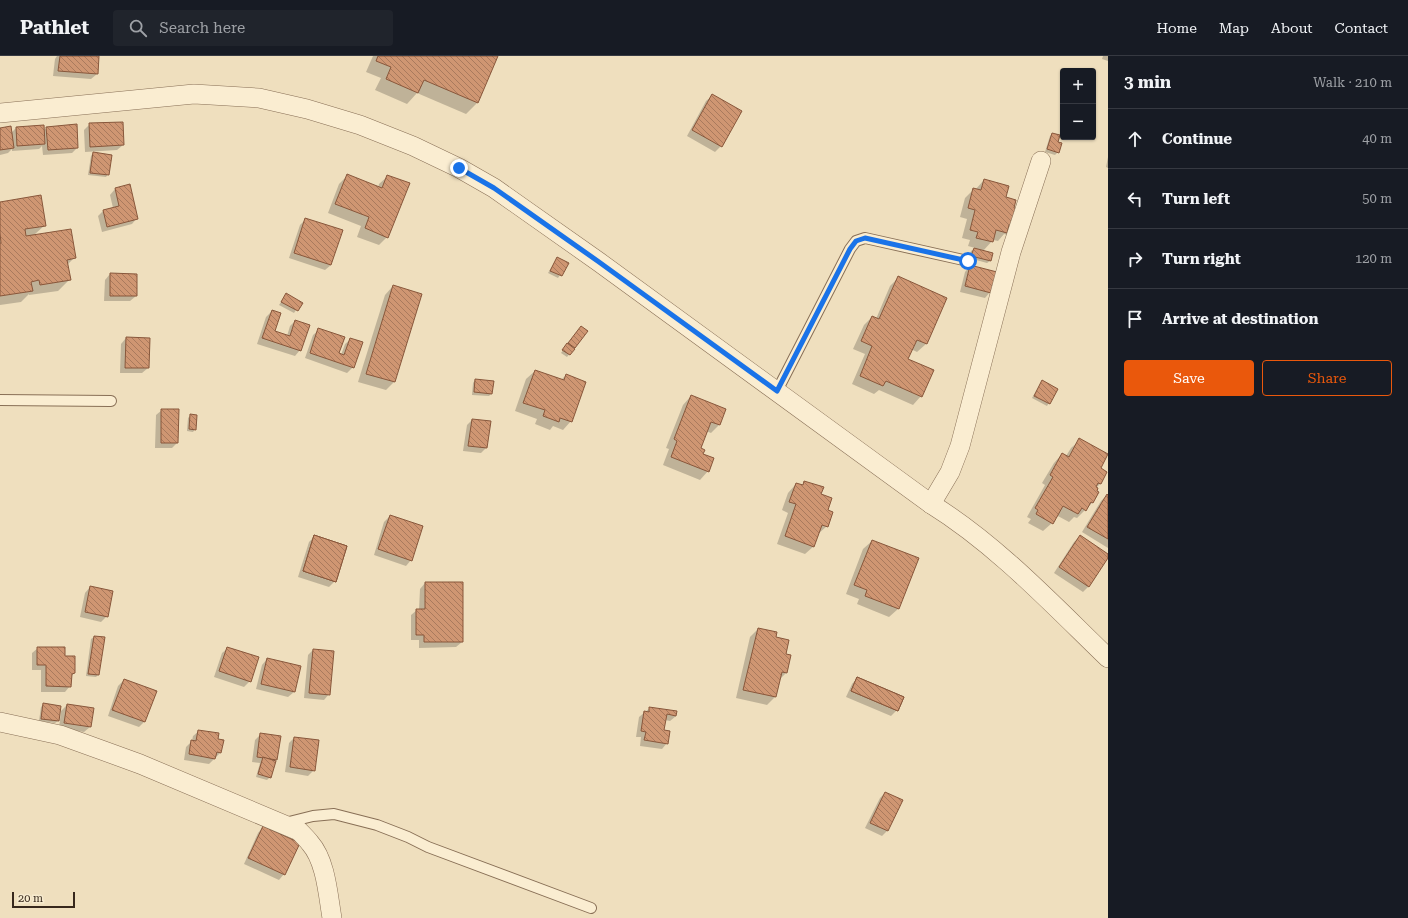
<!DOCTYPE html>
<meta charset="utf-8">
<style>
:root{--surface:#171b24;--page:#20242c;--text:#f1f3f6;--muted:#9ea1a6;--line:#363941;--accent:#ea580c}
body{margin:0;font-family:"Roboto Serif",serif;background:var(--page);color:var(--text)}
.controls{position:absolute;right:12px;top:12px;display:grid;overflow:hidden;border-radius:4px;box-shadow:0 1px 3px #0004}
.controls button{width:36px;height:36px;display:grid;place-items:center;padding:0;border:0;border-bottom:1px solid var(--line);background:var(--surface);color:var(--text);font:20px sans-serif}
.scale{position:absolute;left:12px;bottom:10px;width:63px;box-sizing:border-box;padding-left:4px;border:2px solid #37281c;border-top:0;font-size:11px;line-height:14px;white-space:nowrap;color:#37281c;-webkit-text-stroke:3px #f6eace;paint-order:stroke}
.stop{position:absolute;width:12px;height:12px;margin:-9px;border:3px solid #1a73e8;border-radius:50%;background:#fff}
.stop.end{background:#1a73e8;border-color:#fff;box-shadow:0 1px 4px #0008}
.list{margin:0;padding:0;list-style:none}
h2{display:flex;justify-content:space-between;align-items:center;height:52px;margin:0;padding:0 16px;font-size:17px}
h2 small{font-size:13px;font-weight:400;color:var(--muted)}
.list li{display:grid;grid-template-columns:26px 1fr auto;gap:12px;align-items:center;box-sizing:border-box;height:60px;padding:0 16px;border-top:1px solid var(--line)}
.list b{display:block;font-size:15px;white-space:nowrap}
.list em{font-size:13px;font-style:normal;color:var(--muted)}
.actions{display:flex;gap:8px;padding:12px 16px}
.actions a{flex:1;padding:9px 0;border:1px solid var(--accent);border-radius:4px;text-align:center;font-size:14px;color:var(--accent)}
.actions .main{background:var(--accent);color:#fff}
.icon{flex:none;width:22px;height:22px;fill:none;stroke:currentColor;stroke-width:2;stroke-linecap:round;stroke-linejoin:round}
.map{position:relative;flex:none;width:1108px;height:862px;overflow:hidden}
header{display:flex;align-items:center;gap:24px;box-sizing:border-box;height:56px;padding:0 20px;background:var(--surface);border-bottom:1px solid var(--line)}
header strong{font-size:19px}
nav{display:flex;gap:22px;margin-inline-start:auto;font-size:14px}
.search{width:280px;height:36px;background:var(--page);display:flex;align-items:center;gap:10px;box-sizing:border-box;padding:0 14px;border-radius:4px;color:var(--muted);font-size:15px}
main{display:flex}
aside{flex:1;background:var(--surface)}
.map>svg:first-child{display:block}
</style>
<header>
<strong>Pathlet</strong>
<div class="search"><svg class="icon" aria-label="search" viewBox="0 0 24 24"><circle cx="10" cy="10" r="6"/><path d="M15 15l6 6"/></svg>Search here</div>
<nav><a>Home</a><a>Map</a><a>About</a><a>Contact</a></nav>
</header>
<main>
<div class="map">
<svg width="1108" height="862" viewBox="0 0 1108 862">
<defs>
<pattern id="building-back-hatch" width="6" height="6" patternUnits="userSpaceOnUse"><rect width="6" height="6" fill="#cf9672"/><path d="M-1 5l2 2M0 0l6 6M5-1l2 2" fill="none" stroke="#a97a5d"/></pattern>
</defs>
<rect width="100%" height="100%" fill="#efdfbe"/>
<!-- shadow -->
<g fill="#0003">
<path d="M57,0h37l3,18 -6,5 -38,-3 2,-17z"/>
<path d="M373,0h124l-20,47 -11,11 -49,-21 -10,11 -32,-14 6,-12 -15,-6z"/>
<path d="M1103,0h5v5l-6,-2z"/>
<path d="M712,40l9,50 -6,6 -28,-16 19,-35z"/>
<path d="M90,68l33,21 -6,5 -32,2 -1,-22z"/>
<path d="M43,70v5l4,-3 30,20 -5,5 -29,2 -1,-9 -3,3 -27,2v-2l-4,4 -8,2v-26l11,4 5,-5z"/>
<path d="M1052,78l5,9 1,9 -3,3 -10,-3 5,-16z"/>
<path d="M93,97l15,21 -2,3 -18,-2 3,-19z"/>
<path d="M1108,101v11l-2,-1z"/>
<path d="M347,120l31,12 1,-4 9,-8 -1,61 -8,8 -22,-8 4,-11 -33,-13 11,-29z"/>
<path d="M984,124l20,18 8,11 8,2 -13,24 -3,-1 -6,7 -5,-1 -10,11 7,10 -3,2 -18,-5 2,-7 4,-3 -7,-2 2,-6 -8,-2 5,-19 -7,-2 5,-19 9,-9 1,1z"/>
<path d="M115,133l22,29 -5,6 -30,8 -4,-16 5,-5 10,-3 -3,-13z"/>
<path d="M0,147l45,22 -11,10 40,23 -7,7 2,15 -11,11 -29,4v-1l-8,8 -21,3z"/>
<path d="M306,163l25,46 -6,5 -36,-12 11,-33z"/>
<path d="M557,202l11,5 -10,15 -10,-5z"/>
<path d="M970,210l20,26 -5,6 -25,-6 5,-20z"/>
<path d="M110,218l26,22 -6,5h-26l1,-21z"/>
<path d="M898,222l47,21 -19,45 -9,8 -6,-3 -4,10 14,37 -8,9 -34,-15 -5,4 -22,-10 13,-30 -12,-5 11,-24 8,-8 4,2 14,-33z"/>
<path d="M393,230l1,96 -8,8 -28,-8 27,-87z"/>
<path d="M286,239l15,8 -7,10 -15,-8z"/>
<path d="M272,255l2,21 13,4 3,-10 5,-5 5,29 -5,6 -38,-12 9,-27z"/>
<path d="M579,273l8,2 -20,26 -6,-4z"/>
<path d="M319,274l19,24 3,1 4,-11 6,-5 2,28 -6,6 -42,-15 8,-23z"/>
<path d="M126,282l22,30 -6,5h-22l1,-29z"/>
<path d="M535,315l26,9 5,-5 5,46 -8,9 -10,-4 -3,4 -15,-6 2,-5 -22,-8 11,-32z"/>
<path d="M475,324l16,14 -2,2 -17,-1 1,-12z"/>
<path d="M1040,328l17,5 -10,17 -15,-8z"/>
<path d="M691,340l34,13 -6,16 -8,8 -5,-2 -7,18 9,22 -8,9 -37,-15 6,-16 -3,-1 17,-43z"/>
<path d="M162,354l15,33 -5,5h-17l1,-33z"/>
<path d="M191,359l4,14 -2,3 -6,-1 1,-13z"/>
<path d="M472,364l14,28 -5,5 -18,-2 4,-26z"/>
<path d="M1080,384l19,29 1,15 -4,4 -1,3 3,1 -6,11 -15,15 -3,-1 -5,5 -13,-7 -4,8 -9,8 -15,-8 3,-4 -4,-2 18,-32 -3,-2 12,-20 8,-9 4,2 5,-8z"/>
<path d="M805,426l15,13 7,31 -9,8 -4,12 -9,8 -28,-10 11,-31 -6,-3 6,-17 8,-9 5,2z"/>
<path d="M1107,439l1,1v52l-26,-16 19,-31z"/>
<path d="M390,460l21,44 -5,6 -32,-11 10,-33z"/>
<path d="M314,481l21,44 -6,6 -31,-10 11,-35z"/>
<path d="M1080,481l28,18 -19,31 -6,6 -29,-19 20,-31z"/>
<path d="M872,485l45,17 -19,51 -9,8 -32,-13 2,-5 -13,-5 17,-45z"/>
<path d="M425,527l37,59 -6,5 -37,1v-8h-8v-25l6,-5h2l1,-21z"/>
<path d="M90,531l17,29 -6,6 -21,-5 5,-24z"/>
<path d="M758,573l17,9 10,17 1,18 -7,7 -4,17 -8,8 -31,-7 14,-61z"/>
<path d="M94,581l4,38 -2,2 -10,-1 5,-37z"/>
<path d="M38,592l26,9 10,16 -3,4 -1,9 -5,6h-24v-22h-9v-17z"/>
<path d="M228,592l22,33 -6,6 -30,-10 8,-24z"/>
<path d="M313,594l16,44 -5,6 -20,-2 4,-43z"/>
<path d="M267,603l27,33 -6,5 -32,-8 6,-24z"/>
<path d="M857,622l40,32 -6,6 -45,-19 6,-13z"/>
<path d="M124,624l31,12 -11,30 -5,5 -31,-11 10,-30z"/>
<path d="M44,648l14,17 -3,2 -16,-2 2,-14z"/>
<path d="M67,649l23,22 -6,5 -25,-4 2,-17z"/>
<path d="M650,652l26,8 -6,5 -5,-1 -2,11 4,12 -5,6 -22,-3 1,-9h-5l3,-20z"/>
<path d="M199,675l17,9 4,13 -11,11 -25,-4 2,-13 6,-6 1,-5z"/>
<path d="M261,678l15,25 -1,2 -5,16 -3,3 -11,-3 4,-14 -8,-1 3,-22z"/>
<path d="M294,682l20,32 -6,6 -23,-4 4,-29z"/>
<path d="M885,737l17,8 -15,30 -5,5 -17,-8 15,-30z"/>
<path d="M263,771l21,47 -5,6 -35,-16 14,-31z"/>
</g>
<!-- building -->
<g fill="url(#building-back-hatch)" stroke="#88573b">
<path d="M60,0h39l-1,18 -40,-3z"/>
<path d="M378,0h120l-20,47 -54,-23 -6,13 -32,-14 5,-12 -15,-6z"/>
<path d="M712,38l30,17 -20,36 -30,-17z"/>
<path d="M123,66l1,23 -34,2 -1,-24z"/>
<path d="M77,68l1,24 -30,2 -2,-23z"/>
<path d="M44,69l1,19 -28,2 -1,-19z"/>
<path d="M11,70l3,22 -14,2v-22z"/>
<path d="M1052,77l8,2 -2,7 4,1 -3,10 -12,-4z"/>
<path d="M93,96l19,3 -3,20 -19,-2z"/>
<path d="M347,118l35,14 5,-13 23,8 -22,55 -23,-10 4,-11 -34,-13z"/>
<path d="M984,123l25,7 -3,11 10,3 -2,8 7,2 -5,17 -7,-2 -2,8 -11,-3 -3,12 -17,-4 2,-6 -8,-2 5,-20 -7,-2 5,-20 8,2z"/>
<path d="M130,128l8,35 -31,8 -4,-17 16,-4 -4,-18z"/>
<path d="M41,139l5,31 -21,3 1,7 45,-7 5,29 -9,2 4,20 -31,5 -1,-5 -8,2 2,9 -33,5v-53h1l-1,-10v-31z"/>
<path d="M305,162l38,12 -12,35 -37,-12z"/>
<path d="M974,192l19,5 -2,8 -20,-5z"/>
<path d="M557,201l12,6 -7,13 -12,-5z"/>
<path d="M970,209l27,7 -6,21 -26,-7z"/>
<path d="M110,217l27,1v22h-27z"/>
<path d="M898,220l49,22 -20,46 -10,-4 -9,19 26,11 -12,27 -36,-16 -3,5 -23,-10 12,-30 -11,-5 11,-25 7,3z"/>
<path d="M393,229l29,9 -27,88 -29,-8z"/>
<path d="M286,237l17,10 -5,8 -17,-9z"/>
<path d="M272,254l9,3 -6,18 15,5 5,-16 15,5 -9,26 -39,-13z"/>
<path d="M581,270l7,5 -13,17 -7,-5z"/>
<path d="M318,272l27,9 -6,16 5,2 6,-17 13,4 -9,26 -44,-15z"/>
<path d="M126,281l24,1 -1,30h-24z"/>
<path d="M567,287l8,6 -5,6 -8,-5z"/>
<path d="M535,314l29,10 2,-6 20,8 -14,40 -12,-4 -1,4 -16,-6 2,-6 -22,-7z"/>
<path d="M475,323l19,2 -2,13 -18,-2z"/>
<path d="M1042,324l16,9 -8,15 -16,-8z"/>
<path d="M691,339l35,14 -6,16 -9,-3 -10,26 4,2 -2,4 11,4 -5,14 -38,-15 6,-16 -3,-2z"/>
<path d="M161,353h18l-1,34h-17z"/>
<path d="M190,358l7,1 -1,15 -7,-1z"/>
<path d="M472,363l19,2 -4,27 -19,-2z"/>
<path d="M1079,382l29,16 -7,14 6,4 -6,12 -3,-1 -2,4 2,1 -1,3 2,1 -6,11 -2,-1 -5,9 -4,-3 -4,6 -15,-8 -10,18 -17,-10 2,-4 -3,-2 18,-31 -3,-2 12,-22 7,4z"/>
<path d="M804,425l20,6 -3,7 11,4 -4,12 5,2 -5,15 -6,-2 -8,22 -29,-11 11,-32 -7,-2 7,-19 7,2z"/>
<path d="M1107,438l1,1v44l-21,-12z"/>
<path d="M390,459l33,11 -11,35 -34,-12z"/>
<path d="M314,479l33,11 -11,36 -33,-11z"/>
<path d="M314,479l33,11 -11,36 -33,-11z"/>
<path d="M1080,479l28,19v4l-19,29 -30,-20z"/>
<path d="M872,484l47,18 -20,51 -34,-13 2,-6 -13,-5z"/>
<path d="M425,526h38v60h-39v-7h-8v-26h9z"/>
<path d="M90,530l23,5 -5,26 -23,-5z"/>
<path d="M758,572l19,4 -1,5 13,3 -3,14 5,1 -4,18 -5,-1 -6,25 -33,-7z"/>
<path d="M94,580l11,1 -6,38 -11,-1z"/>
<path d="M37,591h28v9h10v17l-3,1 -1,13 -25,-1v-21h-9z"/>
<path d="M227,591l32,10 -8,25 -32,-11z"/>
<path d="M313,593l21,2 -4,44 -21,-2z"/>
<path d="M267,602l34,8 -6,26 -34,-8z"/>
<path d="M857,621l47,20 -6,14 -47,-20z"/>
<path d="M857,621l47,20 -6,14 -47,-20z"/>
<path d="M124,623l33,12 -12,31 -33,-12z"/>
<path d="M43,647l18,3 -2,15 -18,-2z"/>
<path d="M67,648l27,4 -3,19 -27,-4z"/>
<path d="M649,651l28,4 -1,5 -9,-2 -3,16 6,1 -2,13 -24,-4 2,-8 -5,-1 3,-20 5,1z"/>
<path d="M198,674l21,3 -1,6 6,1 -3,13 -4,-1 -2,7 -26,-5 2,-14 5,1z"/>
<path d="M260,677l21,3 -4,24 -20,-3z"/>
<path d="M294,681l25,3 -4,31 -25,-4z"/>
<path d="M263,701l13,4 -5,17 -13,-4z"/>
<path d="M885,736l18,8 -15,31 -18,-8z"/>
<path d="M263,770l37,17 -15,32 -37,-17z"/>
</g>
<g fill="none" stroke-linecap="round" stroke-linejoin="round">
<defs>
<g id="service">
<path d="M777,335l73,-142 6,-8 9,-3 103,23"/>
<path d="M0,344l111,1"/>
<path d="M285,767l28,-7 21,-2 43,11 31,12 20,10 163,61"/>
</g>
<g id="minor">
<path d="M0,57l194,-19 65,4 48,11 53,16 53,21 46,22 35,20 105,74 332,242c66,41 121,100 177,154"/>
<path d="M931,448l19,-32 10,-26 51,-194 30,-91"/>
<path d="M0,666l60,13 80,29 159,67c4,4 8,8 11,12 16,18 18,52 22,75"/>
</g>
</defs>
<!-- service casing -->
<use href="#service" stroke="#886f56" stroke-width="12"/>
<!-- minor casing -->
<use href="#minor" stroke="#886f56" stroke-width="20"/>
<!-- service -->
<use href="#service" stroke="#faedd1" stroke-width="10"/>
<!-- minor -->
<use href="#minor" stroke="#faedd1" stroke-width="19"/>
</g>
<g fill="none" stroke-linecap="round" stroke-linejoin="round">
<!-- route -->
<path stroke="#1a73e8" stroke-width="5" d="M459,112l35,20 105,74 178,129 73,-142 6,-8 9,-3 103,23"/>
</g>
</svg>
<div class="controls">
<button>+</button>
<button>−</button>
</div>
<div class="scale">20 m</div>
<div class="stop" style="left:968px;top:205px"></div>
<div class="stop end" style="left:459px;top:112px"></div>
</div>
<aside>
<h2>3 min<small>Walk · 210 m</small></h2>
<ul class="list">
<li><svg class="icon" aria-label="ahead" viewBox="0 0 24 24"><path d="M12 20V5M6 11l6-6 6 6"/></svg><div><b>Continue</b></div><em>40 m</em></li>
<li><svg class="icon" aria-label="left" viewBox="0 0 24 24"><path d="M17 20v-9H6M10 6l-5 5 5 5"/></svg><div><b>Turn left</b></div><em>50 m</em></li>
<li><svg class="icon" aria-label="right" viewBox="0 0 24 24"><path d="M7 20v-9h11M14 6l5 5-5 5"/></svg><div><b>Turn right</b></div><em>120 m</em></li>
<li><svg class="icon" aria-label="arrive" viewBox="0 0 24 24"><path d="M6 21V4h12l-3 4 3 4H6"/></svg><div><b>Arrive at destination</b></div></li>
</ul>
<div class="actions"><a class="main">Save</a><a>Share</a></div>
</aside>
</main>
